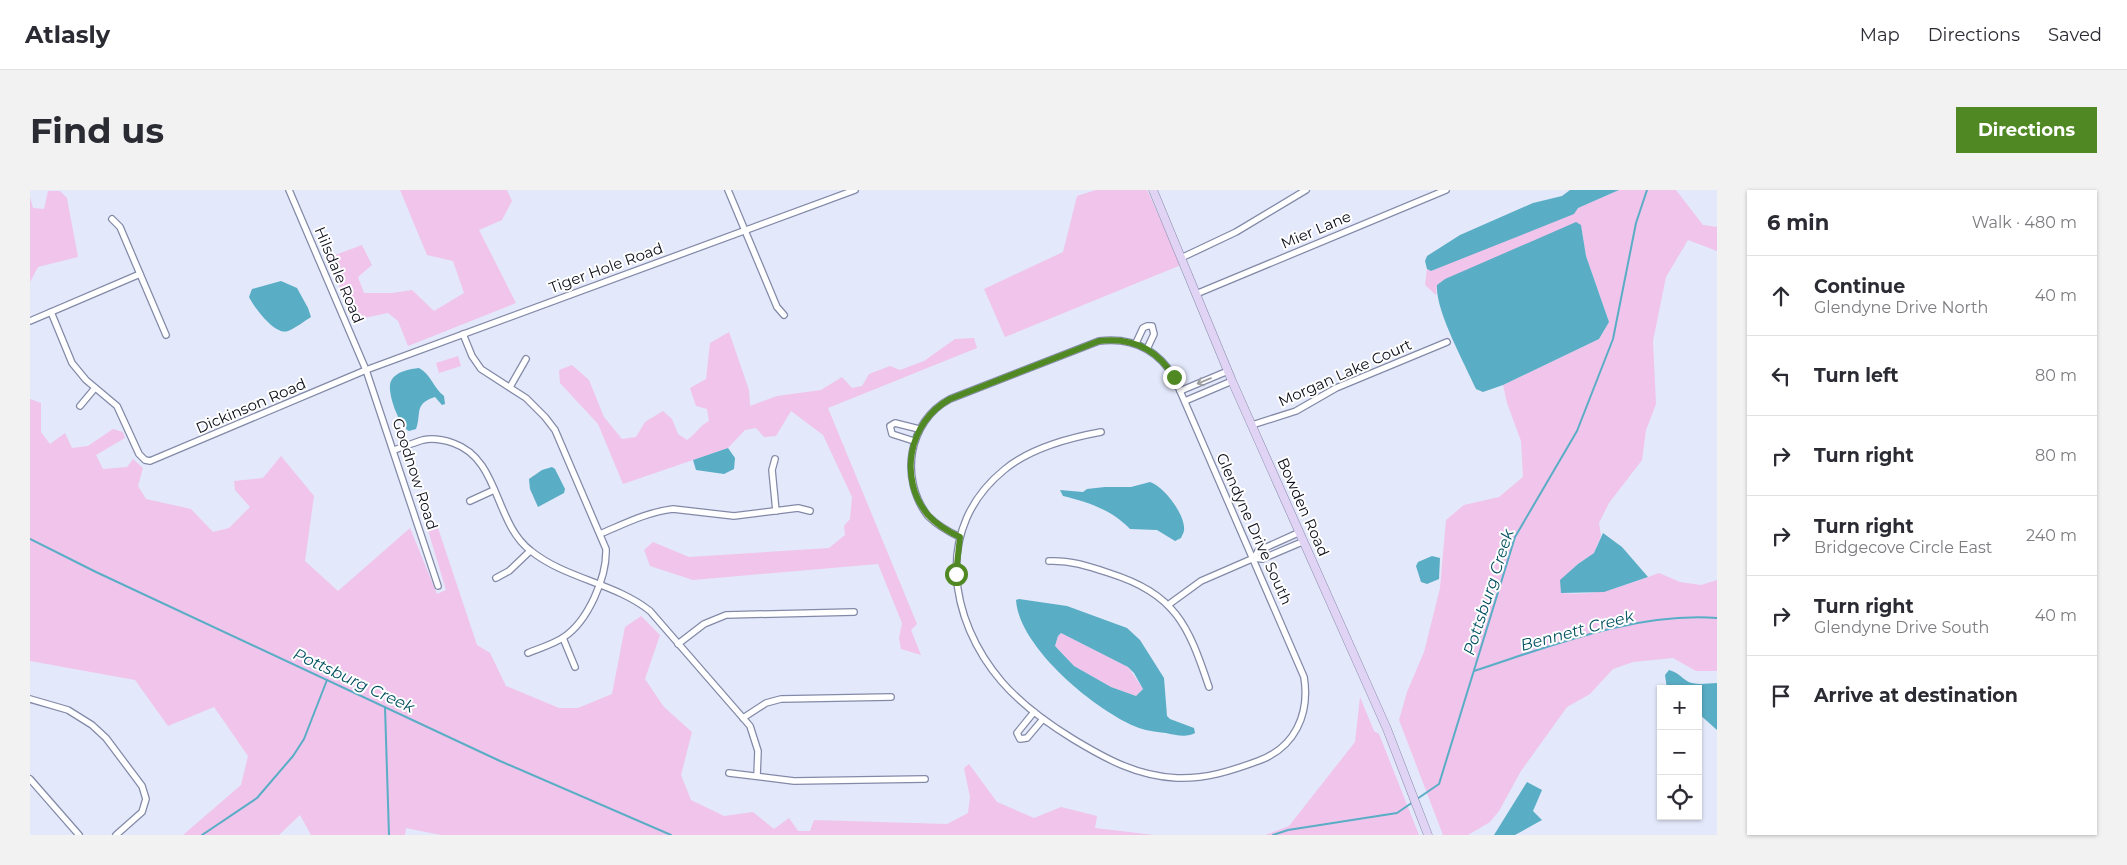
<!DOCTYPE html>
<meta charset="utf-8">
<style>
:root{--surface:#fff;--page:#f2f2f3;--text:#2b2b33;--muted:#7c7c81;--line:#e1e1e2;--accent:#508823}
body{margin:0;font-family:Montserrat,sans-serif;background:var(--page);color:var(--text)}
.controls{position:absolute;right:15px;bottom:15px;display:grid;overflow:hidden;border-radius:0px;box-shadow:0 1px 4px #0004}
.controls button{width:45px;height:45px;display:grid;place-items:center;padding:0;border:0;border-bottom:1px solid var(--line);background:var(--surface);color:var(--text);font:25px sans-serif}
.stop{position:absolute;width:15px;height:15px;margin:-11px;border:4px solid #508823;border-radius:50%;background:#fff}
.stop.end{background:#508823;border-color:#fff;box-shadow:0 1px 5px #0008}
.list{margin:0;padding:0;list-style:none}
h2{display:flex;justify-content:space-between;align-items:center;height:65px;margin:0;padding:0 20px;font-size:21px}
h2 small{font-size:16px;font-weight:400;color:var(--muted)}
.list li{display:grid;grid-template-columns:32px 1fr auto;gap:15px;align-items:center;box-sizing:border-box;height:80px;padding:0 20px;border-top:1px solid var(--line)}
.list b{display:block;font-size:19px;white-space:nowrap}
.list p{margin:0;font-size:16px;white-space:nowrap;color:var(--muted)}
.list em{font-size:16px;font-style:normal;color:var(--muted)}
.icon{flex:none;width:28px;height:28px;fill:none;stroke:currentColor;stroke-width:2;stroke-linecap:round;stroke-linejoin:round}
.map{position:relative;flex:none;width:1687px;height:645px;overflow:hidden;border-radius:0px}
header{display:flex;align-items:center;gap:30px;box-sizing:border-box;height:70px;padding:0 25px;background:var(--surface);border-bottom:1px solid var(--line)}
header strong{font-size:24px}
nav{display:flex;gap:28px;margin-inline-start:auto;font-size:18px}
.intro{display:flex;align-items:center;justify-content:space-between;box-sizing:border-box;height:120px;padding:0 30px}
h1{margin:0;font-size:35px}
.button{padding:12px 22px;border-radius:0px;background:var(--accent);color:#fff;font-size:18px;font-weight:700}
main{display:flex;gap:30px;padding:0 30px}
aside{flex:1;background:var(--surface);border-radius:0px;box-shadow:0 1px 4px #0004}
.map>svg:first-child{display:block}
</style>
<header>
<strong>Atlasly</strong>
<nav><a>Map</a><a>Directions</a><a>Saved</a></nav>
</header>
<div class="intro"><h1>Find us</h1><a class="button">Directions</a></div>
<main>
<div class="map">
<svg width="1687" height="645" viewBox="0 0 1687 645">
<rect width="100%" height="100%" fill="#e3e8fb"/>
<!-- green -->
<g fill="#f1c4eb">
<path d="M370,0h107l5,11 -10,19 -23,10 37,73 -108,43 -10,-25 -10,-8 -34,7 -27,-62 35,-13 10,20 -14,12 6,16h28l20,-3 22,21 30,-18 -11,-32 -26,-6z"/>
<path d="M1066,0h51l34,75 -176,72 -21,-48 79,-37 14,-56z"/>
<path d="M1589,0h57l27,35 14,2v24l-29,-11 -22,37 -13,64 3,63 -10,26 -4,30 -33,43 -10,20 2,13 -7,17 -16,11 -17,16v13c37,4 64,-8 98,-20l21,9 21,3 16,-5v91h-21l-23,-13 -40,4 -20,7 -23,25 -23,13 -46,64 -22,40 -9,11 -22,13h-25l-44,-115 8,-28 17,-40 16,-64 6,-68 18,-15 35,-8 24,-20 -2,-36 -14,-38 -4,-18 96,-46 10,-17 -23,-66 -5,-31 -144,60 -1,10 -11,-10 2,-16 4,2z"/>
<path d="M18,1h12l7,7 11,59 -40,10 -8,15v-85l3,11 11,1z"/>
<path d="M699,142l20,58 1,16 27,-10 44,-6 21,-13 10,11 10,-2 7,-12 21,-8 10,4 24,-9 31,-22 19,-1 3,10 -149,60 89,216 -6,6 10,25 -20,-6 -2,-11 3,-15 -24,-59 -185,16 -43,-14 -6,-16 9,-8 36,15 140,-9 16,-13 -1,-9 6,-7 2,-22 -29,-62 -32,-24 -15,25 -12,1 -8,-9 -11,2 -17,18 -105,36 -25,-60 -38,-41 -1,-13 13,-5 17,15 15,37 18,22 14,-2 9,-15 18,-11 9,8 6,15 9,6c9,-6 12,-14 22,-19l-2,-12 -11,-3 -6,-18 16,-9 4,-36z"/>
<path d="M428,166l3,10 -22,7 -3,-10z"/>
<path d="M0,209l11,4v29l9,12 15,-11 7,15 16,-2 25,-17 10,3 2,6 -29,17 7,14 24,-2 6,-8 10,9 -5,18 8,13 45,10 22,23 16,-4 21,-21 -15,-17 -1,-9 29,-3 18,-22 33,40 -9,65 33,30 72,-63 27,66 9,-4 -19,-63 10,-2 40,120 13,8 16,33 53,22h19l34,-14 13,-67 16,-11 19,19 -15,44 19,28 28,25 -11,43 10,25 33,16 29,-4 21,17 15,-11 9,13h12l4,-11 133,4 21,-11 2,-16 -6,-29 5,-4 28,38 37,16 27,-11 36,9 -2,12 59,7h-713l-35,-7 -1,7h-94l-11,-20 -21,20h-96l58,-50 7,-29 -34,-49 -46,19 -33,-46 -105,-19z"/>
<path d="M1031,443l67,34 15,22 -7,7 -25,-9 -37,-21 -19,-20 3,-10z"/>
<path d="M1330,507l14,34 5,3 40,101h-154l24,-9 66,-84z"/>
</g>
<!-- water -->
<g fill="#59adc5" fill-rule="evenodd">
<path d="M1540,0h49l-41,18 -4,6 -143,57 -4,-2 -2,-8 2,-5 33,-21 73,-32 29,-7z"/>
<path d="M1546,32l5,3 5,31 23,66 -10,17 -96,46 -20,7 -7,-3c-11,-25 -41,-79 -39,-104l8,-6z"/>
<path d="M251,91l16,7 11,20 3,9c-7,4 -15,11 -23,14 -13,5 -34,-24 -39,-34l3,-8z"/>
<path d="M389,178c12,6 15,21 25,28l1,8 -3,1 -7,-8c-22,7 -13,17 -19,32l-7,2c-10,-5 -23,-40 -18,-50 5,-10 19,-12 28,-13z"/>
<path d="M698,258l7,10 -1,11 -10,5 -28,-4 -3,-10z"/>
<path d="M522,277l3,2 10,20 -1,4 -26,14 -8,-18 -1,-10 13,-9z"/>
<path d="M1120,292c14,4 36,34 34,48 0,3 -2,5 -3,8l-6,3 -18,-11 -27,-1c-19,-20 -43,-27 -67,-33l-3,-6 23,2 4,-3 18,-2h26z"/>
<path d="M1573,343l19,14 26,30 -44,15 -43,1 -1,-13 18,-16 16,-11z"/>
<path d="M1402,366l8,2 -1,21 -12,5 -6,-2 -5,-16 2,-4z"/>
<path d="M989,409l48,7 60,22 13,12 24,38 3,38 3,3 24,9 1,5c-8,5 -20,2 -29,0 -9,-1 -18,-2 -27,-5 -42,-16 -120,-80 -123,-128zM1031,443l67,34 6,6 9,16 -7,7 -25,-9 -37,-21 -19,-20 3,-10z"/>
<path d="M1639,480c8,2 12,7 18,11 8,5 21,2 30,2v47l-19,-17v-24h-31l-2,-14z"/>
<path d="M1497,592l15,8 -9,21 9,9 -27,15h-21z"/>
</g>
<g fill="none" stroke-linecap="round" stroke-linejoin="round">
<!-- stream -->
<g stroke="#59adc5" stroke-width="2">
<path d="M0,349l66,33 404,189 171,74"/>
<path d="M1444,481c77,-25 161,-59 243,-53"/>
<path d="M355,517l4,128"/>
<path d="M1387,609l22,-15 76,-247 62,-106 36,-92 23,-116 11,-33"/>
<path d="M172,645l55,-37 36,-42 11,-17 23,-59"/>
<path d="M1243,645l15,-5 109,-17 16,-11"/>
</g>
<defs>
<g id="street">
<path d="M259,0l77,180 72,216"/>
<path d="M698,0l49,117 7,8"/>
<path d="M82,29l8,8 46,108"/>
<path d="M1151,68l55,-26 70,-42"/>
<path d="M1166,104l250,-104"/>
<path d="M21,122l21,51 14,17 31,26 22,48 6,6 5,1 216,-91 489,-180"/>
<path d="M0,131l110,-47"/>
<path d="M433,144l9,22 9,13 45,29 19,19 10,13 51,119c1,28 -18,72 -42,88 -10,7 -24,11 -36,16"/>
<path d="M1106,153l7,-15 4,-2h5l2,8 -7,15"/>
<path d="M480,197l16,-28"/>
<path d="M1150,201l48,-20"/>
<path d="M1155,211l47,-20"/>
<path d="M50,216l15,-18"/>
<path d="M1222,235l44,-14 40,-23 111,-46"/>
<path d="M884,251l-22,-7 -2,-8 5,-3 24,6"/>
<path d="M364,260c9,-3 19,-7 29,-10 9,-2 21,0 30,3 47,16 41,80 78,108 35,28 84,32 119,60l100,115 8,25 -1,25"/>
<path d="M745,269l-3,11 4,41"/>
<path d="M440,311l24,-11"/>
<path d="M570,344c24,-10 47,-22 73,-25l61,7 64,-8 12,3"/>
<path d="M930,347c-11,-5 -23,-12 -32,-21 -29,-37 -20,-95 22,-117l149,-58c33,-4 58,8 75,36l130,300c6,37 -9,71 -46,84 -27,10 -52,18 -81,17 -40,-2 -71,-19 -104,-39 -26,-16 -51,-34 -71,-57 -54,-63 -68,-155 2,-212 26,-22 64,-32 97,-38"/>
<path d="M1224,368l4,-7 40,-18"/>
<path d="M1019,371c21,-1 39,5 60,12 66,21 79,51 100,114"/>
<path d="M466,388l13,-7 21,-20"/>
<path d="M1138,415l33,-24 53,-23 8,1 40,-17"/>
<path d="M533,448l12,29"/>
<path d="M648,454l26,-20 22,-9 128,-3"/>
<path d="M0,509l38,11 24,15 14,13 36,48 4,13 -4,13 -26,23"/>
<path d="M1004,522l-17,21 3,6 7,-1 16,-19"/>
<path d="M713,528l23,-15 15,-4 110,-2"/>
<path d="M699,583l65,8 131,-2"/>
<path d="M0,589l49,56"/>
</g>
<path id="secondary" d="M1123,0l79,191 155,348 41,106"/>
</defs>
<!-- street casing -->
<use href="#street" stroke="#838aa8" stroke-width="8"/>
<!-- secondary casing -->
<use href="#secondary" stroke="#838aa8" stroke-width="9"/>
<!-- street -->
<use href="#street" stroke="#fff" stroke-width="5.5"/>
<!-- secondary -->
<use href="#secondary" stroke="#e1d3f4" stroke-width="8"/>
</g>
<!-- one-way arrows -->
<defs><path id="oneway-shaft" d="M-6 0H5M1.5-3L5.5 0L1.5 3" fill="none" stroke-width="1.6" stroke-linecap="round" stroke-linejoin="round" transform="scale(1.25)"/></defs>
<use stroke="#9e9fa3" href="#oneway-shaft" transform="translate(1174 191) rotate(158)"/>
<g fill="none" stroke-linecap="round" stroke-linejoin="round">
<!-- route -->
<path stroke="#508823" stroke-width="6" d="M926,384l4,-37c-11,-5 -23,-12 -32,-22 -30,-36 -20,-93 22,-116l149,-58c33,-4 58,8 75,36"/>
</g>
<g text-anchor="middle" stroke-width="4" stroke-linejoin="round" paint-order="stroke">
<!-- street labels -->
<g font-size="15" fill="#0c0e19" stroke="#fff">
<text transform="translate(1286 40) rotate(-23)" y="5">Mier Lane</text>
<text transform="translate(576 78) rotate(-20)" y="5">Tiger Hole Road</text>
<text transform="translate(309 85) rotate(67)" y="5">Hilsdale Road</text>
<text transform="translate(1315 183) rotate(-24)" y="5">Morgan Lake Court</text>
<text transform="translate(221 216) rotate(-23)" y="5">Dickinson Road</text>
<text transform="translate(385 284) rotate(72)" y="5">Goodnow Road</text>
<text transform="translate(1273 317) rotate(66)" y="5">Bowden Road</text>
<text transform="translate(1224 339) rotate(66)" y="5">Glendyne Drive South</text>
</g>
<!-- water labels -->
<g font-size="16" font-style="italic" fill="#025161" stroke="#fff">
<text transform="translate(1458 402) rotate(-72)" y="6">Pottsburg Creek</text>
<text transform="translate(1547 440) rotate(-15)" y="6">Bennett Creek</text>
<text transform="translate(324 490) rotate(25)" y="6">Pottsburg Creek</text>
</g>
</g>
</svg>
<div class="controls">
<button>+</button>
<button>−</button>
<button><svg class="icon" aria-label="locate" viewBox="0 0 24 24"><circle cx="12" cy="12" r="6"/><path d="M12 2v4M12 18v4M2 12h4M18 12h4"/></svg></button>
</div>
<div class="stop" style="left:926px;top:384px"></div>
<div class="stop end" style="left:1144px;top:187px"></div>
</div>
<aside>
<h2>6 min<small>Walk · 480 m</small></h2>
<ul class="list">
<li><svg class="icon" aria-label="ahead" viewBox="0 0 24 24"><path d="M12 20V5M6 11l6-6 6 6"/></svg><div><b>Continue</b><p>Glendyne Drive North</p></div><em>40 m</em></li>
<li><svg class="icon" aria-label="left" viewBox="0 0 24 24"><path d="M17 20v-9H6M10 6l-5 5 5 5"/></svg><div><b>Turn left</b></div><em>80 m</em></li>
<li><svg class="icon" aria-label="right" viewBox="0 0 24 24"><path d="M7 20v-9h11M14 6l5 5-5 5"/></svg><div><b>Turn right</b></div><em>80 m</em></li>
<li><svg class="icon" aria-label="right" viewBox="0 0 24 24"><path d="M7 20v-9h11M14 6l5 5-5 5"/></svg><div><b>Turn right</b><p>Bridgecove Circle East</p></div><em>240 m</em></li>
<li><svg class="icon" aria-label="right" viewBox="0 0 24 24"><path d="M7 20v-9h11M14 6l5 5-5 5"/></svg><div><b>Turn right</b><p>Glendyne Drive South</p></div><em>40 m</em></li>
<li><svg class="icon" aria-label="arrive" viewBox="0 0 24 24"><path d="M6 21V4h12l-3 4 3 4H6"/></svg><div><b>Arrive at destination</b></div></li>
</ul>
</aside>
</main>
